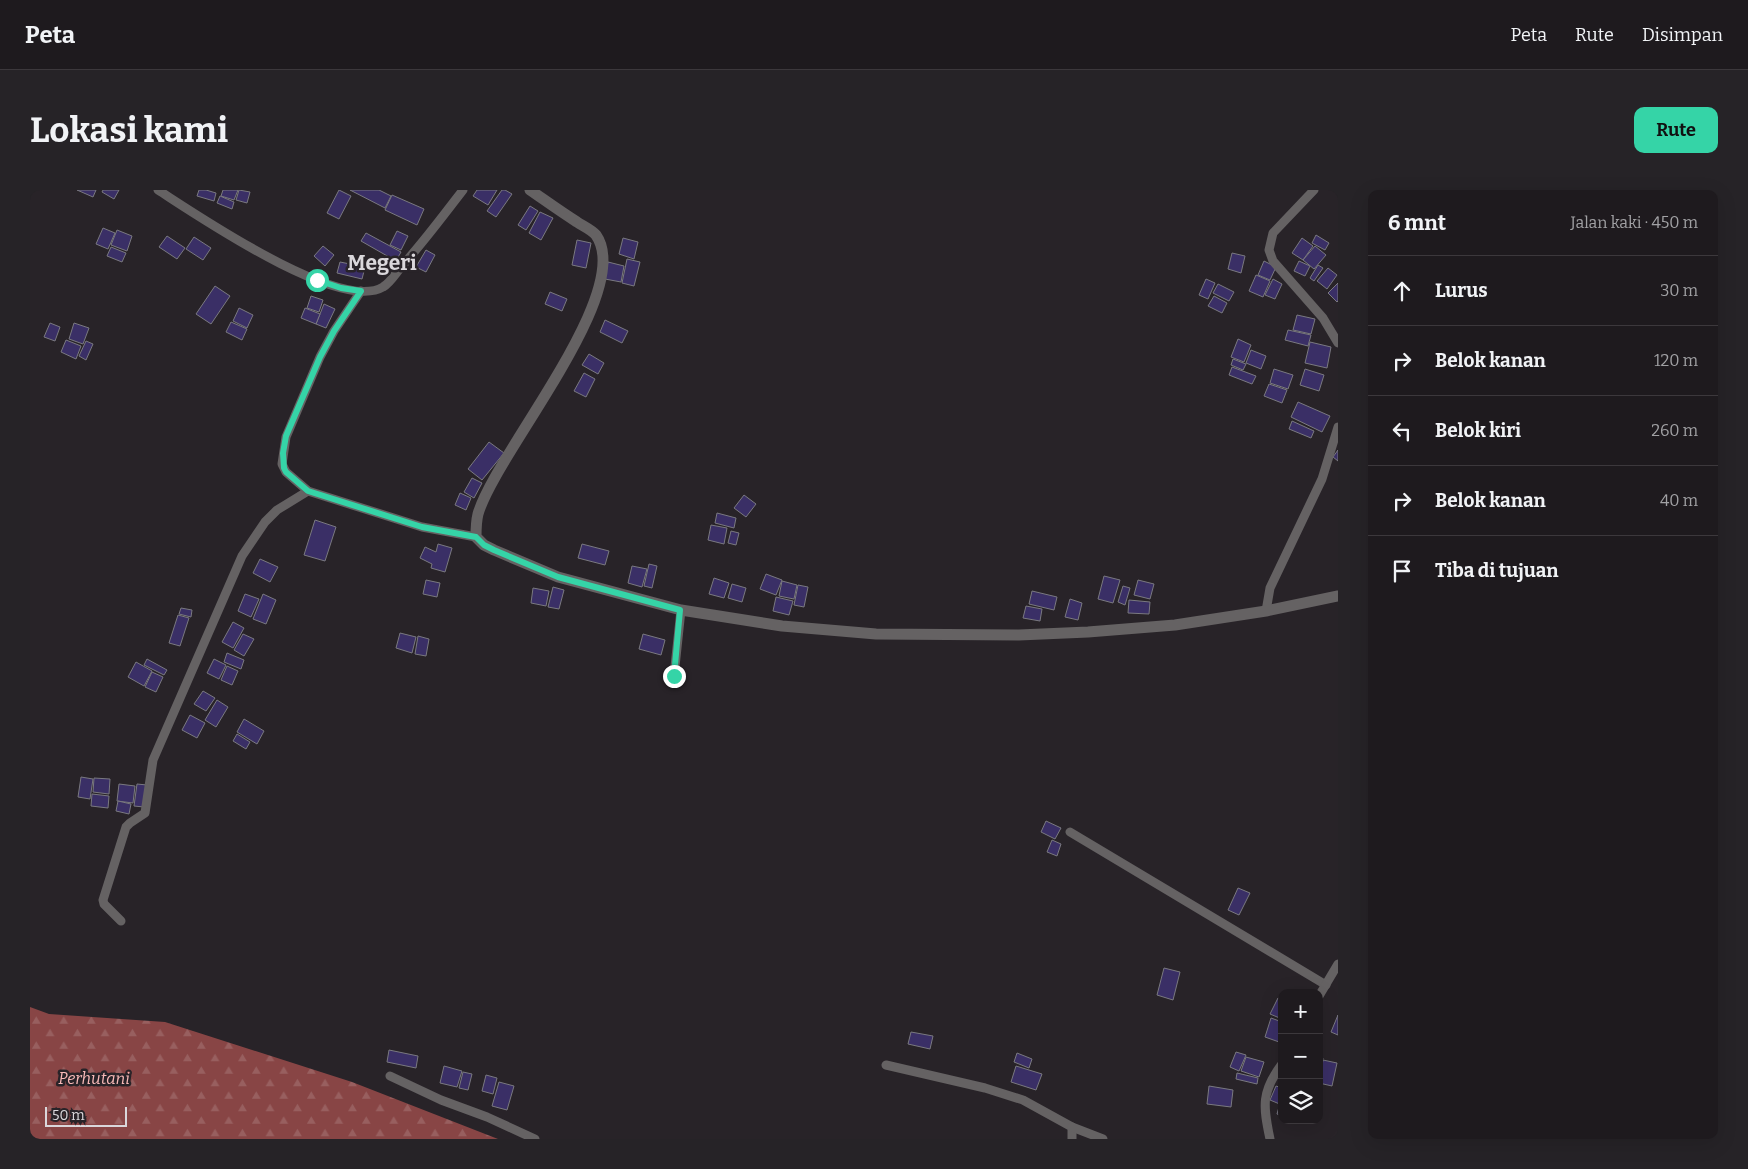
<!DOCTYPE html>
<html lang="id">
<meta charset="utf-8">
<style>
:root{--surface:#1e1a1e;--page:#262327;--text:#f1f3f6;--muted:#a1a1a4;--line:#3c383c;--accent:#35d4a7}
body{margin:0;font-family:Bitter,serif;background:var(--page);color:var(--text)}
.controls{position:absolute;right:15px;bottom:15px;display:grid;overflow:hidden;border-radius:10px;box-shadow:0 5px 20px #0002}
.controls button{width:45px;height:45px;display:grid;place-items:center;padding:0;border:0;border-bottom:1px solid var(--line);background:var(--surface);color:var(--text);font:25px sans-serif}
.scale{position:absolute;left:15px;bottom:12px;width:82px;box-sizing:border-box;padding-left:5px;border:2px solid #dad7db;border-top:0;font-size:14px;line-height:18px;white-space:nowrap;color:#dad7db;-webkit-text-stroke:4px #282328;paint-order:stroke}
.stop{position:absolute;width:15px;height:15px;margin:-11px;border:4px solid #35d4a7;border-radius:50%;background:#fff}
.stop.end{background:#35d4a7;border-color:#fff;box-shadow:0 1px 5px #0008}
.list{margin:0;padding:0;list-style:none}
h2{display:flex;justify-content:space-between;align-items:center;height:65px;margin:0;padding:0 20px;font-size:21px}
h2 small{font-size:16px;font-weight:400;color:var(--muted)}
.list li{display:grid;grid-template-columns:32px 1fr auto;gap:15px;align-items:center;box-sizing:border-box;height:70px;padding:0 20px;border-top:1px solid var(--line)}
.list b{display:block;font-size:19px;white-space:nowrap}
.list em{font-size:16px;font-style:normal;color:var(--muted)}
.icon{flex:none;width:28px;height:28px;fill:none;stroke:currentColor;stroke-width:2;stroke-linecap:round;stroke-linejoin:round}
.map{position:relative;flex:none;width:1308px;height:949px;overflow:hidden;border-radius:10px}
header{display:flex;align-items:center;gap:30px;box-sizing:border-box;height:70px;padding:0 25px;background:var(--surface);border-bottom:1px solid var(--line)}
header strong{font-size:24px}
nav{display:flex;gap:28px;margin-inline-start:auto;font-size:18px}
.intro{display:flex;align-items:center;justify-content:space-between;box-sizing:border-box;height:120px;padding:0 30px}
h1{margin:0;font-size:35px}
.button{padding:12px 22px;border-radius:10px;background:var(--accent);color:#111;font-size:18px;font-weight:700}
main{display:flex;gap:30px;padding:0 30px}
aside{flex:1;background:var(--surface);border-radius:10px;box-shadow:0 5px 20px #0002}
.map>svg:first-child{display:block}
</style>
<header>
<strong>Peta</strong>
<nav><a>Peta</a><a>Rute</a><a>Disimpan</a></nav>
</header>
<div class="intro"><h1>Lokasi kami</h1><a class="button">Rute</a></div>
<main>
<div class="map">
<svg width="1308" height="949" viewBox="0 0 1308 949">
<defs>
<pattern id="forest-firs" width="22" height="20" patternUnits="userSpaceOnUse" patternTransform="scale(1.25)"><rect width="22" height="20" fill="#884545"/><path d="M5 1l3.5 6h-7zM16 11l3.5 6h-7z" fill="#985f5f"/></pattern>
</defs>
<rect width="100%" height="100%" fill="#282328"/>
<!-- forest -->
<path fill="url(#forest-firs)" d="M0,817l19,7 116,8 187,60 146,57h-468z"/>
<!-- building -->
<g fill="#3a2f66" stroke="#7a7980">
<path d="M47,0h19l-3,7z"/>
<path d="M73,0h16l-5,9 -12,-7z"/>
<path d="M169,0h7l10,3 -2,8 -17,-5z"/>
<path d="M193,0h15l-4,10 -13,-4z"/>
<path d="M209,0l11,2 -3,11 -11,-3z"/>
<path d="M309,0l12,6 -12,23 -12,-6z"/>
<path d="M320,0h29l12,6 -6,12z"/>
<path d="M447,0h20l-9,15 -15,-9z"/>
<path d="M472,0h3l7,4 -16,23 -9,-6z"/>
<path d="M362,5l32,14 -7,16 -32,-15z"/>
<path d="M190,6l14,6 -2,7 -15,-6z"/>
<path d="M500,16l8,5 -12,19 -8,-5z"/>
<path d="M510,22l13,6 -12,22 -12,-7z"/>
<path d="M73,38l12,5 -7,16 -12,-5z"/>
<path d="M87,40l15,6 -5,15 -16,-6z"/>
<path d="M367,41l11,5 -7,14 -11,-5z"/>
<path d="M336,43l35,19 -5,9 -35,-20z"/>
<path d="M1286,45l13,8 -4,7 -13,-7z"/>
<path d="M137,46l18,12 -8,11 -18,-12z"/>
<path d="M164,47l17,11 -8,12 -17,-11z"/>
<path d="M593,48l15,4 -4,17 -15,-5z"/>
<path d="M1272,48l11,8 -10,14 -11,-7z"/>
<path d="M547,50l14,3 -5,25 -14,-3z"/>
<path d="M293,56l11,9 -9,11 -11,-10z"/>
<path d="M1285,56l11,9 -12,14 -11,-9z"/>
<path d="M81,57l15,6 -4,9 -15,-6z"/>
<path d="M396,60l9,5 -9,17 -10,-5z"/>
<path d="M1202,63l13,3 -4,17 -13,-4z"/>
<path d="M597,69l13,3 -6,24 -12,-3z"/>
<path d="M1234,71l12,6 -6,13 -12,-5z"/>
<path d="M1269,71l11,5 -5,10 -11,-5z"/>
<path d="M310,72l25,5 -3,12 -25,-6z"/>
<path d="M578,72l16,4 -3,16 -16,-3z"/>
<path d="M1288,75l5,3 -9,13 -4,-3z"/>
<path d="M1298,78l9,7 -10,14 -10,-8z"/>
<path d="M1226,85l14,6 -7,16 -14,-6z"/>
<path d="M1176,89l9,4 -7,16 -9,-4z"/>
<path d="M1243,89l9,5 -7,15 -10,-4z"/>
<path d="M1308,93v18l-1,1 -9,-9z"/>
<path d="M1188,94l16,8 -5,9 -16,-8z"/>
<path d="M185,96l15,10 -19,28 -15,-10z"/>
<path d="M520,102l17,7 -5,12 -17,-7z"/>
<path d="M281,106l12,4 -4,12 -12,-4z"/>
<path d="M1184,106l13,7 -5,10 -14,-7z"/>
<path d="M294,114l11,5 -9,19 -10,-4z"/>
<path d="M209,118l14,7 -6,13 -14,-7z"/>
<path d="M275,118l15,6 -4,10 -15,-6z"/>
<path d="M1267,125l18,4 -4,15 -18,-4z"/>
<path d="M575,130l23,11 -6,12 -22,-11z"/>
<path d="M201,132l16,7 -5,11 -16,-8z"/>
<path d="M20,133l10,4 -5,14 -11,-4z"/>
<path d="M44,133l15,5 -6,16 -14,-5z"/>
<path d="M1258,140l23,5 -3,11 -23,-6z"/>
<path d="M1208,149l13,6 -7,17 -13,-5z"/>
<path d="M36,150l15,6 -5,13 -15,-7z"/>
<path d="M56,151l7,3 -7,16 -7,-4z"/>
<path d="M1280,152l21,5 -4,21 -22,-5z"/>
<path d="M1221,160l15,6 -5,13 -15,-6z"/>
<path d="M559,164l15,9 -6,11 -16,-9z"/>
<path d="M1203,169l13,5 -3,6 -12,-5z"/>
<path d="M1202,177l24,9 -4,8 -23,-9z"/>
<path d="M1244,179l19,6 -5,14 -18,-6z"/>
<path d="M1275,179l19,6 -5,16 -19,-6z"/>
<path d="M554,183l11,6 -9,18 -12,-6z"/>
<path d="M1239,194l18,6 -5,13 -18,-7z"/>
<path d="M1268,212l32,14 -8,16 -31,-15z"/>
<path d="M1262,231l22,10 -3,7 -22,-9z"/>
<path d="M459,252l15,11 -22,27 -14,-11z"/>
<path d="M1308,260v11l-5,-4z"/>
<path d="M442,288l10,5 -8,15 -10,-6z"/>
<path d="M430,303l11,5 -5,12 -11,-5z"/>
<path d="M714,305l12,9 -10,13 -12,-9z"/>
<path d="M687,323l19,5 -2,10 -19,-5z"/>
<path d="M285,330l21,7 -11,34 -21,-6z"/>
<path d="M681,335l16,3 -3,16 -16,-4z"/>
<path d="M701,341l8,2 -3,12 -8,-2z"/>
<path d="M408,354l14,4 -7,24 -14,-4 1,-4 -12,-6 5,-11 11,5z"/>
<path d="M552,354l27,7 -4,14 -27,-7z"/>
<path d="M230,369l18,8 -8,15 -17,-9z"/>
<path d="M619,374l8,2 -5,22 -8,-2z"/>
<path d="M602,376l15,3 -5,18 -14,-4z"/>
<path d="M736,384l16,6 -6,15 -16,-6z"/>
<path d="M1074,386l16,4 -7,23 -15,-4z"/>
<path d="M684,388l15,5 -5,15 -15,-4z"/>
<path d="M396,390l14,3 -3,14 -14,-3z"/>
<path d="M1108,390l16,4 -4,15 -16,-4z"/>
<path d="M752,391l15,4 -3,14 -15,-3z"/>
<path d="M702,394l14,4 -4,14 -14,-4z"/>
<path d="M768,395l10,2 -4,20 -10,-2z"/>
<path d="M1093,396l7,2 -5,17 -7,-3z"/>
<path d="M523,397l11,3 -5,19 -11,-2z"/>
<path d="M503,398l16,3 -3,15 -15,-3z"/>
<path d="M1002,401l25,6 -3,13 -25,-6z"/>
<path d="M215,404l14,5 -8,18 -13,-6z"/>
<path d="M233,404l13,6 -10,24 -13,-5z"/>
<path d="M746,407l17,4 -4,14 -16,-4z"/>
<path d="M1040,409l12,4 -4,17 -13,-3z"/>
<path d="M1099,410l21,2 -1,12 -21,-1z"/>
<path d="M996,416l16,3 -2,12 -17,-3z"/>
<path d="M151,418l11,2 -1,7 -12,-3z"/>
<path d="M148,425l11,3 -9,28 -11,-3z"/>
<path d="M203,432l11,6 -11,20 -11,-6z"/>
<path d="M370,443l16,4 -4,16 -16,-5z"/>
<path d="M213,444l11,5 -10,17 -10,-6z"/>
<path d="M613,444l22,6 -4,15 -22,-6z"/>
<path d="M388,446l11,3 -3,17 -11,-2z"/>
<path d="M197,463l17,7 -3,9 -17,-7z"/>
<path d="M117,469l20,11 -3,5 -20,-10z"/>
<path d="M184,469l12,6 -7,14 -12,-6z"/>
<path d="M106,472l16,9 -8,15 -16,-9z"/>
<path d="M197,476l11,5 -6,14 -11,-5z"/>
<path d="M122,482l11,5 -7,15 -11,-5z"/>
<path d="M173,501l12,7 -9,13 -12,-7z"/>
<path d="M187,510l11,7 -12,20 -11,-7z"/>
<path d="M160,525l15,8 -8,15 -15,-8z"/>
<path d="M214,529l20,12 -7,13 -20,-12z"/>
<path d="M207,544l13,8 -4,7 -13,-8z"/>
<path d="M51,587l12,2 -3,20 -12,-2z"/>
<path d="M64,588l16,1 -1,15 -16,-2z"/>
<path d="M89,594l16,2 -2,17 -16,-2z"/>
<path d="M107,594l10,1 -3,22 -10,-1z"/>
<path d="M62,604l17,2 -1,12 -17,-2z"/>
<path d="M88,611l13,3 -2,10 -13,-3z"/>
<path d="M1016,631l15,7 -6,11 -14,-7z"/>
<path d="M1022,650l9,4 -4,12 -10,-4z"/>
<path d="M1208,698l12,5 -11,22 -11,-5z"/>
<path d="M1134,778l16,4 -7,28 -16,-5z"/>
<path d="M1248,808l4,2v19l-12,-5z"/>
<path d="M1308,825v20l-7,-3z"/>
<path d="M1241,828l11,4v21l-17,-6z"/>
<path d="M881,842l22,4 -3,13 -22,-5z"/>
<path d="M359,860l29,6 -2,12 -29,-6z"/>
<path d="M1206,862l10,3 -7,16 -9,-4z"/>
<path d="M987,863l15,6 -3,9 -15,-6z"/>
<path d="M1216,867l18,5 -5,15 -18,-6z"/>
<path d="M1289,867l4,1 -4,15z"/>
<path d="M1293,870l14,3 -5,23 -13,-3z"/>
<path d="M414,876l18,5 -5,16 -17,-4z"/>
<path d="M986,876l26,8 -6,16 -25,-8z"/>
<path d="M433,882l9,2 -4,16 -9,-2z"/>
<path d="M1207,883l21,5 -1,6 -21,-5z"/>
<path d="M456,885l11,3 -4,16 -11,-3z"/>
<path d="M469,892l15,4 -7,24 -15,-4z"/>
<path d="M1179,896l24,4 -2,17 -24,-3z"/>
<path d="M1246,896l6,2v17l-12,-5z"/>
<path d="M1249,917l3,1v8l-5,-2z"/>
</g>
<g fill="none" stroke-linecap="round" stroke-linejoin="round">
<!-- minor -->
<g stroke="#656263" stroke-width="9">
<path d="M128,0c39,25 182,123 225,97 7,-4 13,-14 18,-20 22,-24 42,-51 62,-77"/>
<path d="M1284,0l-41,43 -4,17 4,11 50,57 15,25"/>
<path d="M278,301l-22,-19 -4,-8 4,-27 34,-80 14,-26 27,-40"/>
<path d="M1236,421l4,-23 52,-109 16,-52"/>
<path d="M644,486l7,-66"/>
<path d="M1040,642l256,153"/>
<path d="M91,731l-17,-17 -1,-4 23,-73 4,-4 15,-10 8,-53 89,-204 23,-34 12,-12 31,-19 114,36 54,10"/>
<path d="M1289,806l19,-32"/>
<path d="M856,875l99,23 38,12 49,27v12"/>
<path d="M360,886l51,24 46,17 48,22"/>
<path d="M1042,937l31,12"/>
<path d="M1240,949c-7,-33 -9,-47 12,-75"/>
</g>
<!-- tertiary -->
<path stroke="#656263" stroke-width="11" d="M500,0c16,11 31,22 47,32 6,4 15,8 19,13 40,57 -101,219 -118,279 -2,8 -2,15 -2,23l8,8 10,5 64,27 123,33 101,16 94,8 143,1 69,-3 87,-7 91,-14 72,-15"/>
</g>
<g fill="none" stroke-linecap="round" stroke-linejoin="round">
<!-- route -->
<path stroke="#35d4a7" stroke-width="6" d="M287,90l24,8 20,3 -27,40 -14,26 -34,79 -3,17 1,15 2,4 22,19 114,36 54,10 8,8 10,5 64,27 122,33 -6,66"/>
</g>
<g text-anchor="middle" stroke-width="5" stroke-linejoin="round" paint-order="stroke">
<!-- park labels -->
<g font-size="16" font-style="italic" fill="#f9bab8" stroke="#282328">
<text x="64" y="894">Perhutani</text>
</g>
<!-- district labels -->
<g font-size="21" font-weight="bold" fill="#dad7db" stroke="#282328">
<text x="352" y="80">Megeri</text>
</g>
</g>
</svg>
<div class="controls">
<button>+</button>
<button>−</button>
<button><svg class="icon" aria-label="layers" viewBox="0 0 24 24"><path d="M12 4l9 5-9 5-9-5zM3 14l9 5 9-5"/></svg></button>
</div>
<div class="scale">50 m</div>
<div class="stop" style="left:287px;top:90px"></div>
<div class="stop end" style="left:644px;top:486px"></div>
</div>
<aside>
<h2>6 mnt<small>Jalan kaki · 450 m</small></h2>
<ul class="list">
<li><svg class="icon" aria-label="ahead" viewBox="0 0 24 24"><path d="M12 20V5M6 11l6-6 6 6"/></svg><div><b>Lurus</b></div><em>30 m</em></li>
<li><svg class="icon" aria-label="right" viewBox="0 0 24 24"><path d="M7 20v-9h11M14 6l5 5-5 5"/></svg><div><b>Belok kanan</b></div><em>120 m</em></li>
<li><svg class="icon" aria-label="left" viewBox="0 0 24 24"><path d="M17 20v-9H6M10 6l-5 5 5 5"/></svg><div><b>Belok kiri</b></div><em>260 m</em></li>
<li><svg class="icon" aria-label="right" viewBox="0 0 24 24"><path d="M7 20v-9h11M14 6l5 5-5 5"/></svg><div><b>Belok kanan</b></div><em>40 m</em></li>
<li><svg class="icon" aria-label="arrive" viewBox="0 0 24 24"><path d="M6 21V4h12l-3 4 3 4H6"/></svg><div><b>Tiba di tujuan</b></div></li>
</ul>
</aside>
</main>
